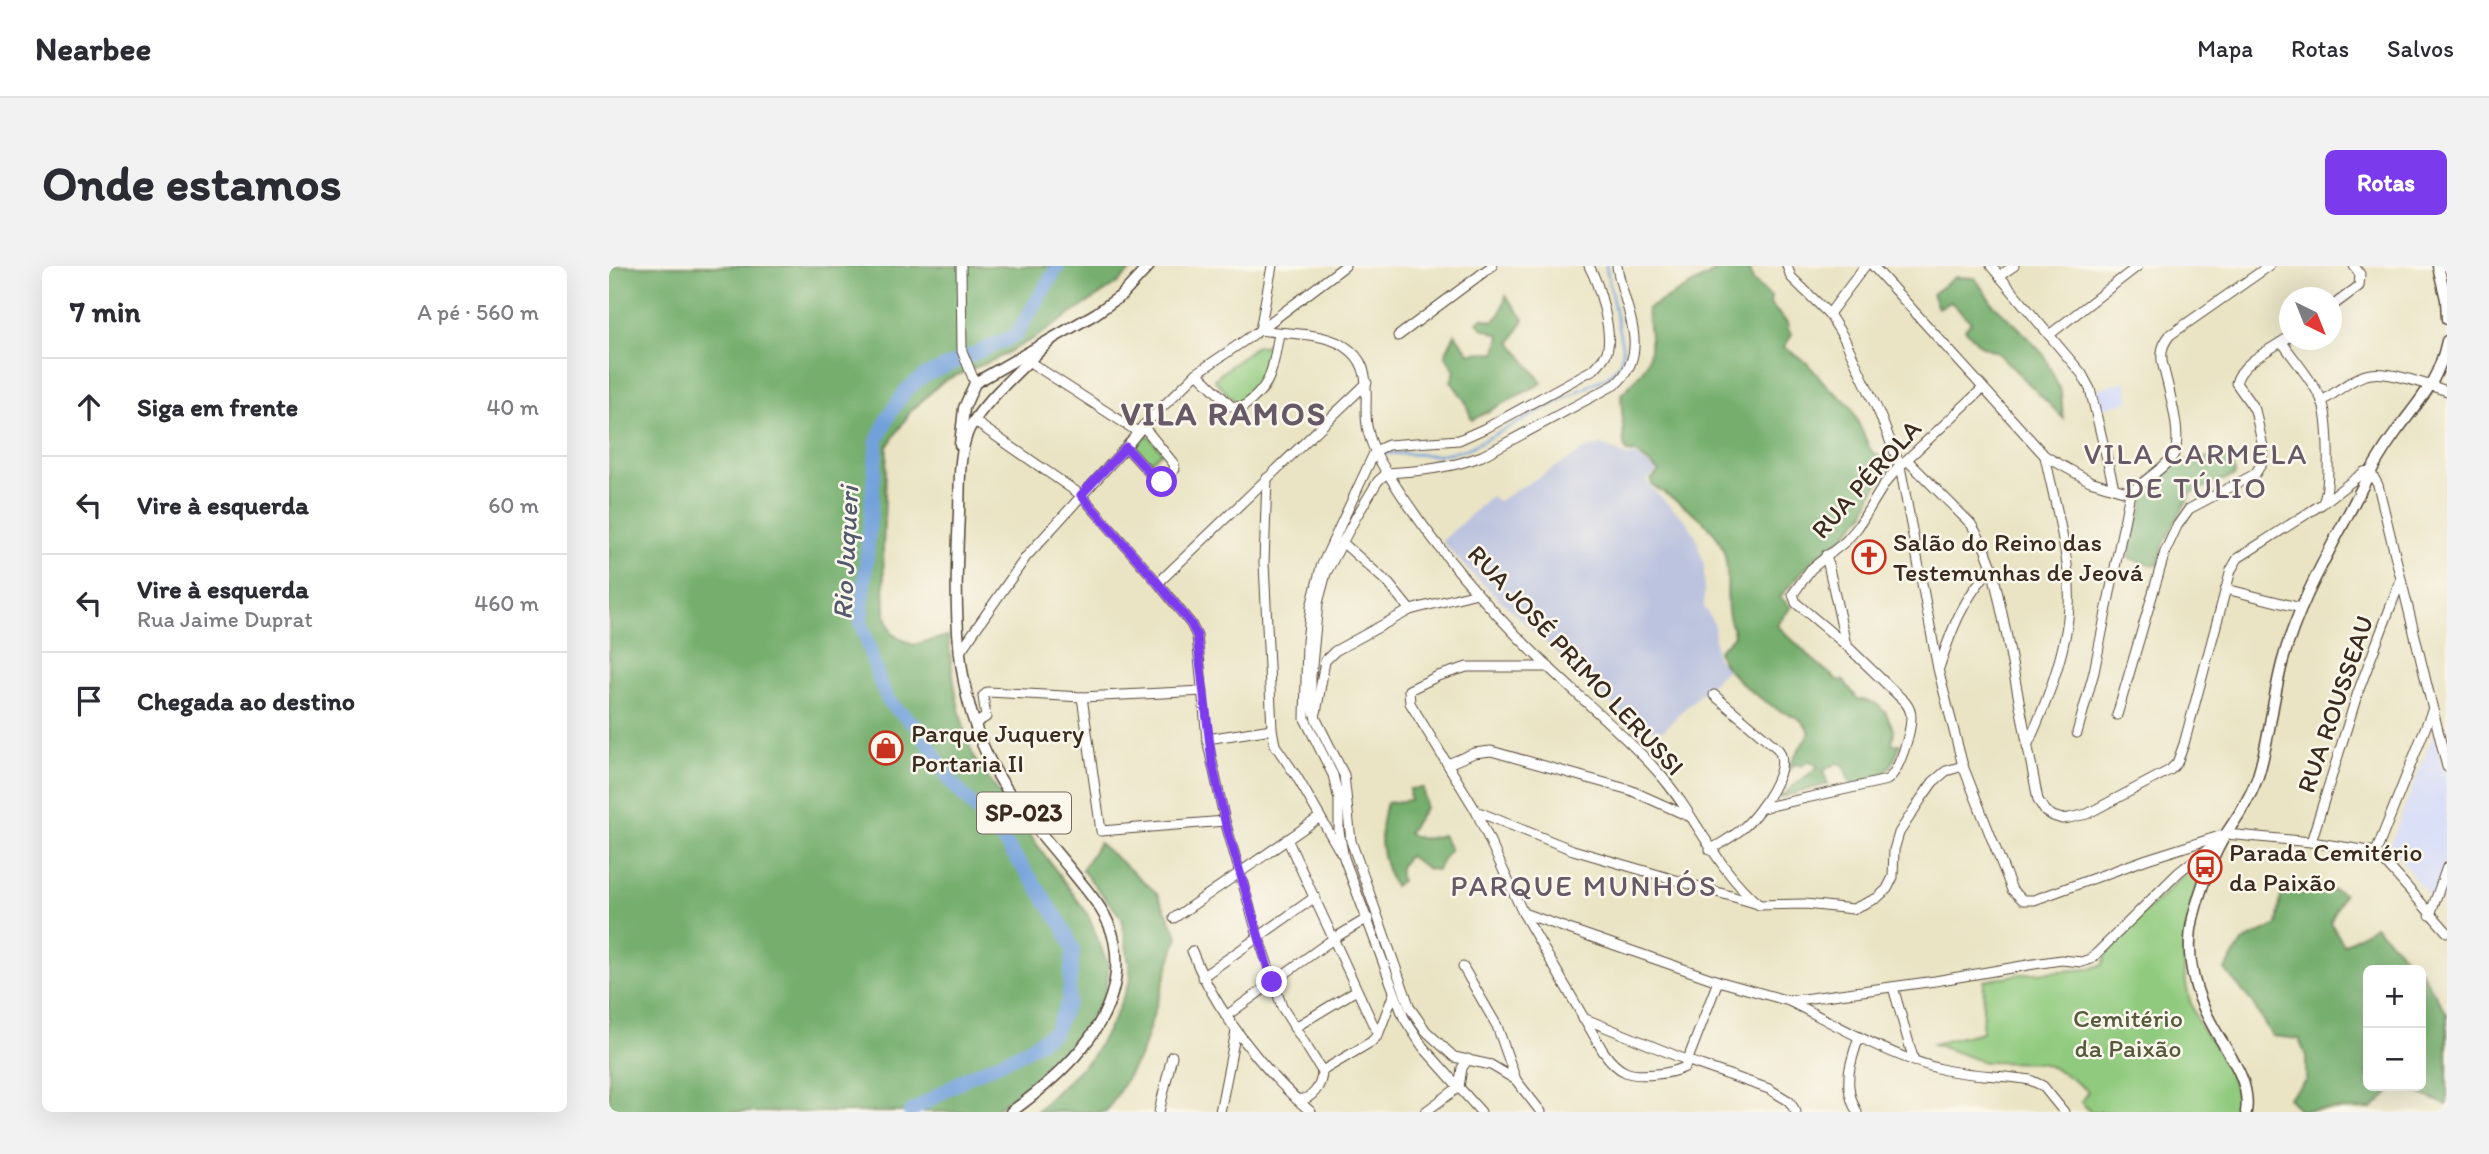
<!DOCTYPE html>
<html lang="pt">
<meta charset="utf-8">
<style>
:root{--surface:#fff;--page:#f2f2f3;--text:#2b2b33;--muted:#7c7c81;--line:#e1e1e2;--accent:#7c3aed}
body{margin:0;font-family:Itim,sans-serif;background:var(--page);color:var(--text)}
.controls{position:absolute;right:21px;bottom:21px;display:grid;overflow:hidden;border-radius:10px;box-shadow:0 7px 28px #0002}
.controls button{width:63px;height:63px;display:grid;place-items:center;padding:0;border:0;border-bottom:2px solid var(--line);background:var(--surface);color:var(--text);font:35px sans-serif}
.compass{position:absolute;left:1670px;top:21px;width:63px;height:63px;border-radius:50%;background:var(--surface);box-shadow:0 7px 28px #0002;rotate:137deg}
.stop{position:absolute;width:21px;height:21px;margin:-16px;border:5px solid #7c3aed;border-radius:50%;background:#fff}
.stop.end{background:#7c3aed;border-color:#fff;box-shadow:0 2px 7px #0008}
.list{margin:0;padding:0;list-style:none}
h2{display:flex;justify-content:space-between;align-items:center;height:91px;margin:0;padding:0 28px;font-size:30px}
h2 small{font-size:23px;font-weight:400;color:var(--muted)}
.list li{display:grid;grid-template-columns:46px 1fr auto;gap:21px;align-items:center;box-sizing:border-box;height:98px;padding:0 28px;border-top:2px solid var(--line)}
.list b{display:block;font-size:26px;white-space:nowrap}
.list p{margin:0;font-size:23px;white-space:nowrap;color:var(--muted)}
.list em{font-size:23px;font-style:normal;color:var(--muted)}
.icon{flex:none;width:38px;height:38px;fill:none;stroke:currentColor;stroke-width:2;stroke-linecap:round;stroke-linejoin:round}
.map{position:relative;flex:none;width:1838px;height:846px;overflow:hidden;border-radius:10px}
header{display:flex;align-items:center;gap:42px;box-sizing:border-box;height:98px;padding:0 35px;background:var(--surface);border-bottom:2px solid var(--line)}
header strong{font-size:33px}
nav{display:flex;gap:38px;margin-inline-start:auto;font-size:24px}
.intro{display:flex;align-items:center;justify-content:space-between;box-sizing:border-box;height:168px;padding:0 42px}
h1{margin:0;font-size:49px}
.button{padding:18px 32px;border-radius:10px;background:var(--accent);color:#fff;font-size:24px;font-weight:700}
main{display:flex;gap:42px;padding:0 42px}
aside{flex:1;background:var(--surface);border-radius:10px;box-shadow:0 7px 28px #0002}
.map>svg:first-child{display:block}
</style>
<header>
<strong>Nearbee</strong>
<nav><a>Mapa</a><a>Rotas</a><a>Salvos</a></nav>
</header>
<div class="intro"><h1>Onde estamos</h1><a class="button">Rotas</a></div>
<main>
<aside>
<h2>7 min<small>A pé · 560 m</small></h2>
<ul class="list">
<li><svg class="icon" aria-label="ahead" viewBox="0 0 24 24"><path d="M12 20V5M6 11l6-6 6 6"/></svg><div><b>Siga em frente</b></div><em>40 m</em></li>
<li><svg class="icon" aria-label="left" viewBox="0 0 24 24"><path d="M17 20v-9H6M10 6l-5 5 5 5"/></svg><div><b>Vire à esquerda</b></div><em>60 m</em></li>
<li><svg class="icon" aria-label="left" viewBox="0 0 24 24"><path d="M17 20v-9H6M10 6l-5 5 5 5"/></svg><div><b>Vire à esquerda</b><p>Rua Jaime Duprat</p></div><em>460 m</em></li>
<li><svg class="icon" aria-label="arrive" viewBox="0 0 24 24"><path d="M6 21V4h12l-3 4 3 4H6"/></svg><div><b>Chegada ao destino</b></div></li>
</ul>
</aside>
<div class="map">
<svg width="1838" height="846" viewBox="0 0 1838 846">
<rect width="100%" height="100%" fill="#fbf7ec"/>
<filter id="ink" filterUnits="userSpaceOnUse"><feTurbulence type="fractalNoise" baseFrequency=".0143" numOctaves="2"/><feDisplacementMap in="SourceGraphic" scale="14" xChannelSelector="R" yChannelSelector="G"/><feConvolveMatrix kernelMatrix="1 2 1 2 8 2 1 2 1" color-interpolation-filters="sRGB"/></filter>
<filter id="wash" filterUnits="userSpaceOnUse"><feTurbulence type="fractalNoise" baseFrequency=".00686" numOctaves="4" result="noise"/><feDisplacementMap in="SourceGraphic" scale="28" xChannelSelector="R" yChannelSelector="G"/><feGaussianBlur stdDeviation="1.57" result="paint"/><feColorMatrix in="noise" values="0 0 0 0 0 0 0 0 0 0 0 0 0 0 0 0 0 1.4 0 .05"/><feComposite in="paint" operator="in"/></filter>
<g filter="url(#wash)">
<rect width="100%" height="100%" fill="#eae4c4"/>
<!-- built -->
<g fill="#d3d9f9">
<path d="M1517,115l4,20 -29,7 -5,-19z"/>
<path d="M1824,468l14,47v78l-12,32 -4,4 -5,-2 -30,-40 -5,-1 -1,-6z"/>
</g>
<!-- industrial -->
<path fill="#bcc3de" d="M993,179l24,11h10l21,15 -10,9 3,7 37,35 10,16 7,28v41l10,17 2,33 11,12 -47,44 -16,17 -26,-2 -169,-157 -27,-30 49,-45 7,5 90,-53z"/>
<!-- green -->
<g fill="#90ca7e" stroke="#667a4e" stroke-width="2">
<path d="M662,79l-9,44 -25,15 -23,-25 42,-33z"/>
<path d="M538,168l15,18 -16,13 -14,-15z"/>
<path d="M1586,599l7,7c-18,52 -28,95 -5,148 3,8 10,15 15,22 14,23 26,43 27,70h-148l-10,-10 7,-11 -26,-19 -21,-9 -57,-1 -51,-18 49,-12 2,-51 37,-7 66,-5 16,-4 5,-18z"/>
</g>
<!-- forest -->
<g fill="#74ae6d" stroke="#586c46" stroke-width="2">
<path d="M0,0h526l-16,16 -84,56 -39,21 -53,22 -32,30 -24,36 -4,102 2,64 7,21 21,11 35,-9c5,43 10,84 27,124l112,153 22,54 -5,30 -30,46 -31,34 -52,35h-382z"/>
<path d="M1112,0h28l4,15 18,16 -1,7 18,20v5l4,6 -8,12 23,16 20,23 23,19 21,46 16,10 3,6 -17,24 -8,22 -22,24 -28,20 -35,40 11,10 -14,18 34,33 27,23 5,-1 15,19 17,4 11,10 8,18 -2,13h8c-10,34 -17,32 -49,41l-8,-20 -6,-2 -14,8 5,13 -50,14 40,-31 -9,-7 -7,6 -7,-2 -13,12 28,-44c-13,-21 -17,-13 -35,-24 -17,-11 -54,-37 -57,-58 26,-19 13,-14 10,-39 -2,-18 1,-38 -3,-55 -8,-35 -47,-53 -73,-71l-1,-5 8,-9 -23,-18 -9,-1 -3,-8 -3,-50c35,-32 31,-41 26,-85l73,-40z"/>
<path d="M1346,11l20,1 18,26 24,22 27,29 17,37 2,26 -66,-66 -17,-7 -15,-16 6,-7 -20,-20 -13,6 -6,-14z"/>
<path d="M897,30l18,23 -13,23 31,41 -70,37 -7,-19 -14,-20 4,-10 -10,-16 10,-21 14,19 27,-1 4,-17 -18,-7 -5,-6 5,-4 11,3 7,-6z"/>
<path d="M1623,188l3,21 -44,18 -28,52 -4,20h-9l-21,-7c1,-10 3,-20 5,-29 6,-18 14,-17 7,-38 20,-31 58,-32 91,-37z"/>
<path d="M814,522l2,20 -17,25c11,8 21,6 34,2l8,14 -13,21 -9,-1 -19,-13c-10,9 -11,13 -8,25l-7,5c-13,-26 -18,-55 -7,-83l23,-3 -1,-11z"/>
<path d="M490,577l58,50 21,43 -37,118 -32,54 -5,4h-68l55,-54 23,-39 17,-41 -9,-60 -40,-48z"/>
<path d="M1710,619l25,9 -14,28 14,23 31,-19 44,44h-51v116h29l-25,23 -72,1 -12,-12 18,-18v-24l-7,-17 -27,-3 -21,-35 -26,-31 17,-28 35,-17 5,-36z"/>
<path d="M1812,706l26,41v92l-45,-19h19z"/>
</g>
<g fill="none" stroke-linecap="round" stroke-linejoin="round">
<!-- stream -->
<path stroke="#72a0db" stroke-width="2.5" d="M774,187l52,2 30,-5 143,-74 11,-11 4,-14 -17,-85"/>
<!-- river -->
<path stroke="#72a0db" stroke-width="14" d="M301,846l58,-35 53,-24 33,-21 14,-30 5,-53 -11,-24 -25,-38 -40,-55 -46,-50 -32,-53 -30,-27 -10,-22 -18,-57 16,-182 12,-26 17,-25 18,-14 92,-41 42,-69"/>
</g>
</g>
<g filter="url(#ink)">
<g fill="none" stroke-linecap="round" stroke-linejoin="round">
<defs>
<g id="minor">
<path d="M352,0l1,85 13,32"/>
<path d="M1178,0l4,11 38,37 15,24 36,77 20,51 38,203 25,97"/>
<path d="M1264,0l172,190 45,25 40,12"/>
<path d="M1382,0l91,108 8,15 24,99"/>
<path d="M1390,10l15,-10"/>
<path d="M1722,41l28,-21 1,-12 -6,-8"/>
<path d="M1220,48l36,-48"/>
<path d="M651,64c29,5 68,1 91,21 23,20 12,49 16,75 3,18 11,33 21,48 41,65 92,126 147,180 40,40 84,75 122,117 39,43 55,93 102,134l46,-1 48,5 24,-11 10,-9 6,-12 1,-27 5,-17 22,-34 12,-17 13,-11 17,-5 49,124 11,10h11l113,-41 79,-25 85,8 65,10 71,80"/>
<path d="M651,64l12,-64"/>
<path d="M1440,69l89,-69"/>
<path d="M789,70l94,-70"/>
<path d="M1673,76c10,15 34,43 40,59 7,17 9,85 1,102"/>
<path d="M416,93l113,73"/>
<path d="M588,107l34,33 12,1c31,-23 29,-38 36,-73"/>
<path d="M1713,135c14,-8 32,-25 49,-27 19,-3 57,11 76,17"/>
<path d="M365,155l107,74 77,88 33,41 6,12 10,103 18,82 33,115 24,71 40,64c0,14 -10,31 -26,28"/>
<path d="M517,181l31,34 5,1 13,-13 -1,-5 -31,-38"/>
<path d="M766,185l-54,116 -10,40 -4,34 -2,78 28,56 6,25v31l5,27 60,160 19,29 58,65"/>
<path d="M766,185l13,-6 71,-5 29,-13 106,-58c5,-5 10,-10 13,-17 6,-20 -8,-68 -18,-86"/>
<path d="M1298,194l64,64 13,22 8,21 14,65 32,168 7,11 8,5 9,3 7,-1 18,-4 83,-44 7,-7 7,-19 47,-174 7,-12 84,-54 42,-32 6,-1 8,14 69,282"/>
<path d="M778,207l-9,8 -22,36 -30,56 -8,30 -7,73v24l5,19 28,56 7,66 59,167 16,23 28,26 37,8 25,15 25,32"/>
<path d="M778,207c33,-2 64,-5 95,-17l134,-72c37,-34 7,-77 1,-118"/>
<path d="M658,212l-3,85 8,166 3,16 22,32 44,76"/>
<path d="M1521,227c13,-12 31,-22 42,-36 14,-16 -6,-75 -10,-96 -1,-11 1,-17 8,-26l99,-69"/>
<path d="M733,276l47,42 21,26"/>
<path d="M1217,289l20,90"/>
<path d="M549,317l209,-200"/>
<path d="M1617,323l75,19"/>
<path d="M350,387l67,-96 100,-110 17,-21 54,-53 63,-43 85,-64"/>
<path d="M940,401h-82l-29,9 -29,14 1,13 66,108 47,102 80,138c16,23 27,26 54,23 10,-1 18,-2 28,-7l33,-86"/>
<path d="M1330,402c13,-40 24,-69 53,-101"/>
<path d="M473,431l19,134 124,-10"/>
<path d="M707,447l9,-52 10,-10 75,-41 67,-17"/>
<path d="M1508,449l48,-163 12,-26 12,-17 66,-35 7,-11 1,-16 -8,-37 -19,-27c5,-21 36,-34 53,-46"/>
<path d="M367,457l10,-6 -3,-21 5,-4 94,5 121,-6"/>
<path d="M1468,467l17,-61 36,-179"/>
<path d="M598,473l65,-10"/>
<path d="M1418,480c18,-39 40,-96 42,-140 3,-43 -15,-106 -24,-150"/>
<path d="M839,498l26,-11 17,-2 139,39 58,26"/>
<path d="M1153,542l125,-28c12,-8 24,-47 24,-63 0,-6 -2,-10 -6,-15l-59,-57 -50,-42 -3,-9 18,-25 35,-28 12,-14 27,-44 15,-17 82,-77"/>
<path d="M867,545l97,39 185,54"/>
<path d="M678,573l91,196"/>
<path d="M1702,576l47,-150 42,-110"/>
<path d="M1101,584c11,-7 23,-13 33,-22 16,-14 51,-61 34,-80l-63,-53"/>
<path d="M1767,586l56,-141"/>
<path d="M914,647l195,68 71,20 146,-20 99,-17 27,-4 21,2 9,-3 88,-87 43,-34"/>
<path d="M1821,649l17,-48"/>
<path d="M565,652l146,-101"/>
<path d="M583,685c22,58 73,122 119,161"/>
<path d="M854,701l34,59 19,54"/>
<path d="M593,711l113,-80"/>
<path d="M1284,721l21,74"/>
<path d="M1180,735c50,25 101,56 156,69 28,6 57,5 85,10l13,6 21,26"/>
<path d="M617,750l107,-77 35,-21"/>
<path d="M974,752l106,43 80,28 20,12 7,11"/>
<path d="M685,762l61,-37"/>
<path d="M713,805l49,-29 7,-7 16,-42"/>
<path d="M550,846l13,-56"/>
<path d="M611,846l16,-81"/>
<path d="M816,846l34,-25 3,-19 6,-9"/>
<path d="M1248,846c-15,-26 -7,-49 2,-75"/>
</g>
<g id="major">
<path d="M1829,0l8,33 1,20"/>
<path d="M351,179l4,-37 11,-25 120,-69 27,-19 27,-29"/>
<path d="M402,846c54,-39 119,-98 103,-172 -6,-28 -27,-49 -44,-71 -25,-31 -54,-62 -74,-97 -45,-78 -41,-171 -37,-259 1,-25 -1,-54 8,-79 9,-26 62,-73 84,-94"/>
<path d="M1637,846c5,-31 -17,-57 -31,-82 -20,-34 -31,-74 -22,-112 7,-27 18,-60 33,-84 12,-18 23,-34 31,-55 13,-39 15,-80 26,-119 15,-56 46,-108 72,-159 12,-24 25,-47 41,-69 24,-33 42,-49 51,-91"/>
</g>
</defs>
<!-- minor casing -->
<use href="#minor" stroke="#554637" stroke-width="11"/>
<!-- major casing -->
<use href="#major" stroke="#554637" stroke-width="13"/>
<!-- minor -->
<use href="#minor" stroke="#fff" stroke-width="9"/>
<!-- major -->
<use href="#major" stroke="#fff" stroke-width="10"/>
</g>
</g>
<g fill="none" stroke-linecap="round" stroke-linejoin="round" filter="url(#ink)">
<!-- route -->
<path stroke="#7c3aed" stroke-width="9" d="M553,216l-5,-1 -31,-34 -45,48 77,88 33,41 6,12 15,126 13,59 47,161"/>
</g>
<!-- icons -->
<defs>
<symbol id="church-ring" viewBox="-11 -11 22 22"><circle r="9.5" fill="#fbf7ec" stroke="#c8321e" stroke-width="1.5"/><path d="M-1.2-6h2.4v3.5h3.3v2.4h-3.3V6h-2.4V-.1h-3.3v-2.4h3.3Z" fill="#c8321e"/></symbol>
<symbol id="shop-ring" viewBox="-11 -11 22 22"><circle r="9.5" fill="#fbf7ec" stroke="#c8321e" stroke-width="1.5"/><path d="M-5-2.5h2.3a2.7 3.5 0 0 1 5.4 0H5L5.5 6h-11ZM-1.5-2.5h3a1.5 2.3 0 0 0-3 0Z" fill="#c8321e"/></symbol>
<symbol id="bus-ring" viewBox="-11 -11 22 22"><circle r="9.5" fill="#fbf7ec" stroke="#c8321e" stroke-width="1.5"/><path d="M-5-6H5V4H4V6H2V4H-2V6H-4V4H-5ZM-3.5-4V0h7V-4ZM-3.5 1.2v1.5H-2V1.2ZM2 1.2v1.5H3.5V1.2Z" fill="#c8321e"/></symbol>
</defs>
<g fill-rule="evenodd">
<use href="#church-ring" x="1241" y="272" width="38" height="38"/>
<use href="#shop-ring" x="258" y="463" width="38" height="38"/>
<use href="#bus-ring" x="1577" y="582" width="38" height="38"/>
</g>
<g text-anchor="middle" stroke-width="5" stroke-linejoin="round" paint-order="stroke">
<!-- shield labels -->
<rect fill="#fbf7ec" stroke="#75685c" stroke-width="2" x="368" y="526.5" width="94" height="41" rx="5"/>
<g font-size="24" font-weight="bold" fill="#3b2a1e">
<text x="415" y="555">SP-023</text>
</g>
<!-- street labels -->
<g font-size="26" fill="#3b2a1e" stroke="#fbf7ec">
<text transform="translate(1257 213) rotate(-48)" y="9">RUA PÉROLA</text>
<text transform="translate(967 394) rotate(47)" y="9">RUA JOSÉ PRIMO LERUSSI</text>
<text transform="translate(1726 438) rotate(-71)" y="9">RUA ROUSSEAU</text>
</g>
<!-- poi labels -->
<g font-size="26" fill="#3b2a1e" stroke="#fbf7ec" text-anchor="start">
<text x="1284" y="285">Salão do Reino das<tspan x="1284" dy="30">Testemunhas de Jeová</tspan></text>
<text x="302" y="476">Parque Juquery<tspan x="302" dy="30">Portaria II</tspan></text>
<text x="1620" y="595">Parada Cemitério<tspan x="1620" dy="30">da Paixão</tspan></text>
</g>
<!-- park labels -->
<g font-size="26" fill="#545a3b" stroke="#fbf7ec">
<text x="1519" y="761">Cemitério<tspan x="1519" dy="30">da Paixão</tspan></text>
</g>
<!-- water labels -->
<g font-size="28" font-style="italic" fill="#51596a" stroke="#fbf7ec">
<text transform="translate(236 287) rotate(-87)" y="10">Rio Juqueri</text>
</g>
<!-- quarter labels -->
<g font-size="30" letter-spacing="2" fill="#675966" stroke="#fbf7ec">
<text x="1587" y="198">VILA CARMELA<tspan x="1587" dy="34">DE TÚLIO</tspan></text>
<text x="975" y="630">PARQUE MUNHÓS</text>
</g>
<!-- district labels -->
<g font-size="33" font-weight="bold" letter-spacing="2" fill="#675966" stroke="#fbf7ec">
<text x="615" y="159">VILA RAMOS</text>
</g>
</g>
</svg>
<div class="controls">
<button>+</button>
<button>−</button>
</div>
<svg class="compass" viewBox="-18 -18 36 36"><path d="M0-13l5 13h-10z" fill="#e53935"/><path d="M0 13l5-13h-10z" fill="#7c7c81"/></svg>
<div class="stop" style="left:553px;top:216px"></div>
<div class="stop end" style="left:663px;top:716px"></div>
</div>
</main>
